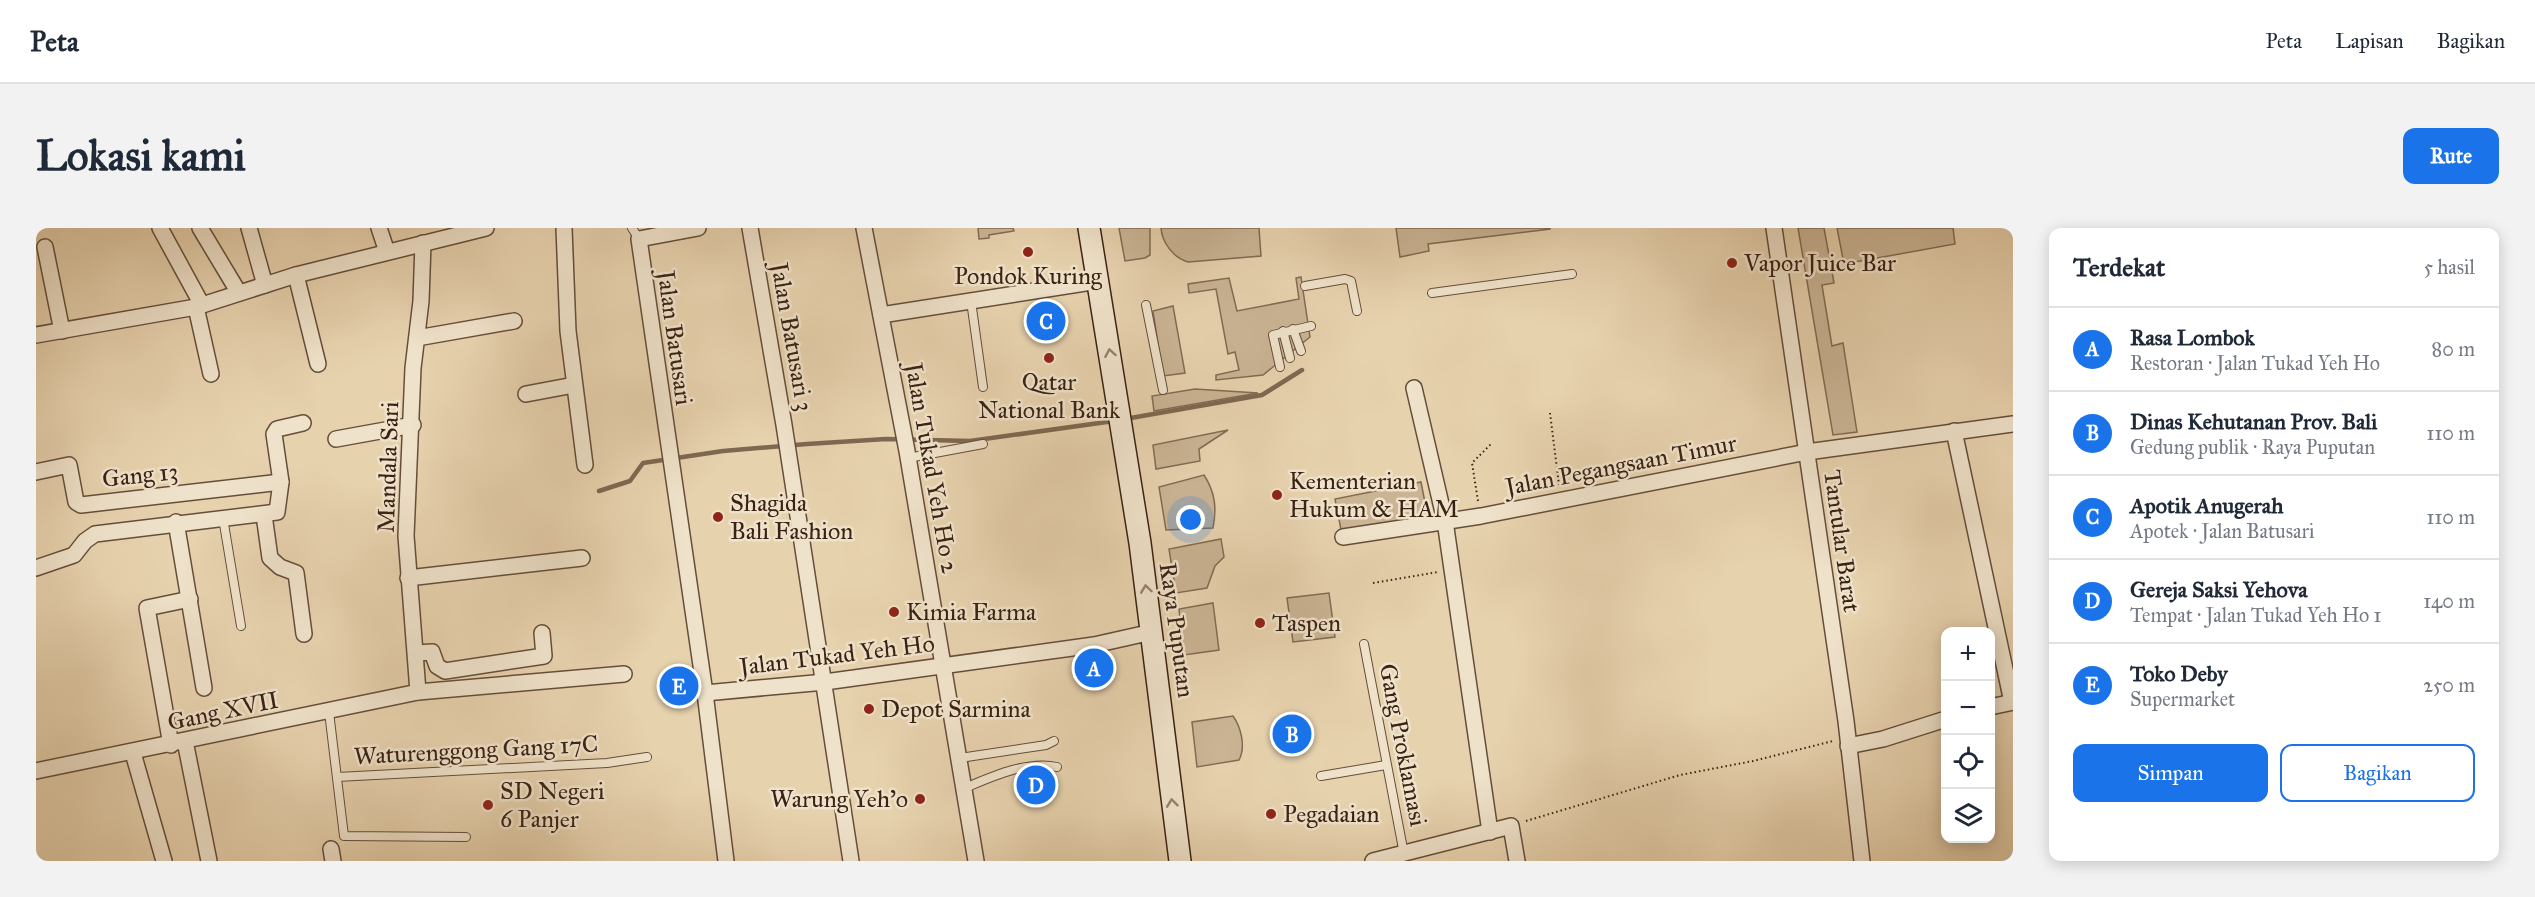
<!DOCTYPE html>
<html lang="id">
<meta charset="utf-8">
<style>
:root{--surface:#fff;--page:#f2f2f3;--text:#1f2937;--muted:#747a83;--line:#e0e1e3;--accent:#1a73e8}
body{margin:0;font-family:"IM FELL Great Primer",serif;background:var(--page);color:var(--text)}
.controls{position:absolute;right:18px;bottom:18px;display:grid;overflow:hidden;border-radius:12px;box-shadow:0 3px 15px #0003}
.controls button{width:54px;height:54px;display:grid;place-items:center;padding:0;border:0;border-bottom:2px solid var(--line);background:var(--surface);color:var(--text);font:30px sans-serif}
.you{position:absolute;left:1155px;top:292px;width:21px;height:21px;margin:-15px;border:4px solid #fff;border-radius:50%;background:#1a73e8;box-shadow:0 0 0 9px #1a73e833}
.badge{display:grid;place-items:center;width:39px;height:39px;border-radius:50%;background:var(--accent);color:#fff;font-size:20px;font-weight:700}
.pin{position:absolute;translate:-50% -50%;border:3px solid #fff;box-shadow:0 2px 6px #0006}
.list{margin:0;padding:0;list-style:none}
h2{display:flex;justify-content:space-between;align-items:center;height:78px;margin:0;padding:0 24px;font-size:26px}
h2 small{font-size:20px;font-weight:400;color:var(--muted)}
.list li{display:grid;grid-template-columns:39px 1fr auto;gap:18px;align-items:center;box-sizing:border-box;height:84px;padding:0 24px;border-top:2px solid var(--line)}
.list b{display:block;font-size:22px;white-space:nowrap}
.list p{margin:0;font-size:20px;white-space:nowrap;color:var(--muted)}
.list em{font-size:20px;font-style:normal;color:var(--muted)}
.actions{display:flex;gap:12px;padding:18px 24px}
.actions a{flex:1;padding:14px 0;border:2px solid var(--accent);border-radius:12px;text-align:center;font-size:21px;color:var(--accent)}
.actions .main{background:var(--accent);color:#fff}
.icon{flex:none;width:33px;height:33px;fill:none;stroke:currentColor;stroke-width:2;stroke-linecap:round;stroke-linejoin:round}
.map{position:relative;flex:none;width:1977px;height:633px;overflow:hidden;border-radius:12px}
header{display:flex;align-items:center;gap:36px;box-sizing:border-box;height:84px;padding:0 30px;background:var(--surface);border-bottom:2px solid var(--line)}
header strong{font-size:28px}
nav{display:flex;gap:33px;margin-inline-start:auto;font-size:21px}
.intro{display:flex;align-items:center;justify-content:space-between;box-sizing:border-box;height:144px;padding:0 36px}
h1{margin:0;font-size:42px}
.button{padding:15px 27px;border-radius:12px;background:var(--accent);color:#fff;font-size:21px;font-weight:700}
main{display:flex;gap:36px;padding:0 36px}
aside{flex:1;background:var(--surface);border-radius:12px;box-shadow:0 3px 15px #0003}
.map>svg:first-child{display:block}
</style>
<header>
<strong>Peta</strong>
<nav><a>Peta</a><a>Lapisan</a><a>Bagikan</a></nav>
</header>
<div class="intro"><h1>Lokasi kami</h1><a class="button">Rute</a></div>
<main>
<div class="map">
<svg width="1977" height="633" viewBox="0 0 1977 633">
<rect width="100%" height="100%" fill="#e7d2ae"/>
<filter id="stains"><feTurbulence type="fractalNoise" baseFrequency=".00333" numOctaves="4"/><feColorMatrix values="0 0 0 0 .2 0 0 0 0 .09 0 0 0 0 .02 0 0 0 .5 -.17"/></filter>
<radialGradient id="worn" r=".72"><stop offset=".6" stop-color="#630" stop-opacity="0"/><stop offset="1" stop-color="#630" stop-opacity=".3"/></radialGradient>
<!-- green -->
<g fill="#cab494" stroke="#826b54" stroke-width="1.5">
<path d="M942,0h35l1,3 -25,4v3l-10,1z"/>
<path d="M1083,0h31v27l-5,3 -20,3z"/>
<path d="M1125,0h98l2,28 -73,6c-14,-4 -26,-19 -27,-34z"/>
<path d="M1360,0h154v1l-122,15 1,7 -29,6z"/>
<path d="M1762,0h26l10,55 -12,2 10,61 11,-3 14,89 -24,3z"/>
<path d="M1801,0h116l2,16 -111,20z"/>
<path d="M1265,49l9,60 -47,38 -47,5v-5l23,-5 -4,-18 -7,2 -12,-65 -27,4 -1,-9 41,-6 8,33 62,-12 -3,-21z"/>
<path d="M1137,78l12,67 -22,3 -10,-65z"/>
<path d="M1159,161l63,4 -104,18 -2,-15z"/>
<path d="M1192,202l-29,19 1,12 -44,8 -3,-24z"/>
<path d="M1168,247c11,17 13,33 9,53l-47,2 -7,-43z"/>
<path d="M1385,254l7,36 -86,17 -7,-36z"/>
<path d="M1185,311l3,18 -9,9 -8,22 -31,5 -7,-44z"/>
<path d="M1293,365l6,44 -42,5 -6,-44z"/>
<path d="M1177,375l6,47 -35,5 -5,-46z"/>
<path d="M1197,488c8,11 13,31 6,44l-42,7 -5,-45z"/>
</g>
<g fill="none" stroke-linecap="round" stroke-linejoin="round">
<!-- stream -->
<g stroke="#7e6851" stroke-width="4.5">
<path d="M1089,191l137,-24 40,-25"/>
<path d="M563,263l31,-10 13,-18 80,-12 84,-7 79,-5 84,2 144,-20"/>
</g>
<defs>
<g id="service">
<path d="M596,0l7,11"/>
<path d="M1269,58l40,-7 6,2 6,30"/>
<path d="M1396,65l140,-19"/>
<path d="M935,73l12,86"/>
<path d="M1110,77l17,85"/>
<path d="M1257,101l8,22"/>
<path d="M1247,103l7,27"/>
<path d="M1244,139l-7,-32 38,-9"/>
<path d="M872,230l75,-14"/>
<path d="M187,290l18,108"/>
<path d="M1328,416l40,210"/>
<path d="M293,484l15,124 122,1"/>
<path d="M924,530l86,-13 8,-4"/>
<path d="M1285,548l65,-11"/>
<path d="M301,549l270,-14 40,-6"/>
<path d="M929,560c26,-11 63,-28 92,-21"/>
</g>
<g id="minor">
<path d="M124,0l42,77"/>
<path d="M164,0l39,65"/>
<path d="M213,0l16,57"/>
<path d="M343,0l8,24"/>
<path d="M528,0l4,103 17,134"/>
<path d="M662,0l-59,11 66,454 21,168"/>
<path d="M714,0l34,197 67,436"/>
<path d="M828,0l43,223 69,410"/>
<path d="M1738,0l72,493 16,140"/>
<path d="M9,19l17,84"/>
<path d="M260,47l22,89"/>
<path d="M160,79l15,67"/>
<path d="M845,87l217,-34"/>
<path d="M0,107l160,-28 100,-32 190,-47"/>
<path d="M381,110l97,-17"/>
<path d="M1378,160l31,133 45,311"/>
<path d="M490,166l48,-9"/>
<path d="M1918,203l58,271"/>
<path d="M300,211l77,-14"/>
<path d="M0,244l33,-7 7,37 5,3 200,-23"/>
<path d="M228,287l6,43 10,9 16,6 8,61"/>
<path d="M140,294l28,166"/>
<path d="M1307,309l138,-21 326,-64 206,-28"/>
<path d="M0,340l38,-13 11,-14 10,-7 182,-22 4,-30 -7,-48 3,-5 26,-6"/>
<path d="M372,350l174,-20"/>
<path d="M380,425l16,-1 5,14 8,5 99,-15 -2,-23"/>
<path d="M382,464l-12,-156 7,-168 8,-67 2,-58"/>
<path d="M669,465l120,-11 269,-37 58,-13"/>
<path d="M1954,479l23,-5"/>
<path d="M149,513l24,120"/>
<path d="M135,517l-24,-137 43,-9"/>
<path d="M1812,518l35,-7 63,-20"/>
<path d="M97,525l31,108"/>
<path d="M0,543l382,-79 206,-18"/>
<path d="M295,621l2,12"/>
<path d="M1337,633l138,-35 6,35"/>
</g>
<path id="secondary" d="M1053,0l51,315 40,318"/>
</defs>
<!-- service casing -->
<use href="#service" stroke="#654e3a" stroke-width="10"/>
<!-- minor casing -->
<use href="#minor" stroke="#654e3a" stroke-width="18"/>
<!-- secondary casing -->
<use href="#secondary" stroke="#3a2214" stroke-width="24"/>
<!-- path -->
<g stroke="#3a2214" stroke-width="2" stroke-dasharray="1.5 3" stroke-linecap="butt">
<path d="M1514,185l9,72"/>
<path d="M1442,273l-6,-38 19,-19"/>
<path d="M1337,355l65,-11"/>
<path d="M1490,593l154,-46 73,-14 80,-20"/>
</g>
<!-- service -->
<use href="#service" stroke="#efe2ca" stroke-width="8"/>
<!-- minor -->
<use href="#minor" stroke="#efe2ca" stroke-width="15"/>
<!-- secondary -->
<use href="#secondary" stroke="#efe2ca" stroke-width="21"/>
</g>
<!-- one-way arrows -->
<defs><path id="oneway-chevron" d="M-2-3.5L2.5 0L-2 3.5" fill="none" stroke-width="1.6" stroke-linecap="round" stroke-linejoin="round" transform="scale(1.5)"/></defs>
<g stroke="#94826f">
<use href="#oneway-chevron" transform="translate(1074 125) rotate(-100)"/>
<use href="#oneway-chevron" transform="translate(1110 361) rotate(-98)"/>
<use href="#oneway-chevron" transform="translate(1136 575) rotate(-97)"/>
</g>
<!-- markers -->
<g fill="#8f2418" stroke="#efe2ca" stroke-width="2">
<circle cx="992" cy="24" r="6"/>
<circle cx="1696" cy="35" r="6"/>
<circle cx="1013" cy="130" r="6"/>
<circle cx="1241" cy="267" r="6"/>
<circle cx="682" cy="289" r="6"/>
<circle cx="858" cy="384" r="6"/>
<circle cx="1224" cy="395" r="6"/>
<circle cx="833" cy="481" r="6"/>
<circle cx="884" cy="571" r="6"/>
<circle cx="452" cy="577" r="6"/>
<circle cx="1235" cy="586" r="6"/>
</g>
<g text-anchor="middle" stroke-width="5" stroke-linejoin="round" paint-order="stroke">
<!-- poi labels -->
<g font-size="24" fill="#3a2214" stroke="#efe2ca" text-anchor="start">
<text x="1708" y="43">Vapor Juice Bar</text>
<text x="992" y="56" text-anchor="middle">Pondok Kuring</text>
<text x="1013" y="162" text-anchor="middle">Qatar<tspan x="1013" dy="28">National Bank</tspan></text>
<text x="1253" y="261">Kementerian<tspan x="1253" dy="28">Hukum &amp; HAM</tspan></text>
<text x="694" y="283">Shagida<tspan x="694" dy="28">Bali Fashion</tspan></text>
<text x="870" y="392">Kimia Farma</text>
<text x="1236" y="403">Taspen</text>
<text x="845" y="489">Depot Sarmina</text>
<text x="464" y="571">SD Negeri<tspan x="464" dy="28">6 Panjer</tspan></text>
<text x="872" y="579" text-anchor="end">Warung Yeh'o</text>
<text x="1247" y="594">Pegadaian</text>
</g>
<!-- street labels -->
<g font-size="24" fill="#3a2214" stroke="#efe2ca">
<text transform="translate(756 109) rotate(80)" y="8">Jalan Batusari 3</text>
<text transform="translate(639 110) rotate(82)" y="8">Jalan Batusari</text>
<text transform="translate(1585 237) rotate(-11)" y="8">Jalan Pegangsaan Timur</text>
<text transform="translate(352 239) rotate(-88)" y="8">Mandala Sari</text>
<text transform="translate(896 240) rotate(80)" y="8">Jalan Tukad Yeh Ho 2</text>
<text transform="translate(104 247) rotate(-6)" y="8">Gang 13</text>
<text transform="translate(1806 313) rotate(82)" y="8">Tantular Barat</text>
<text transform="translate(1141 402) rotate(82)" y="8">Raya Puputan</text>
<text transform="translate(801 427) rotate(-7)" y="8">Jalan Tukad Yeh Ho</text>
<text transform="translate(187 483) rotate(-12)" y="8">Gang XVII</text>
<text transform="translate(1367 517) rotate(79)" y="8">Gang Proklamasi</text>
<text transform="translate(440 522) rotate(-3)" y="8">Waturenggong Gang 17C</text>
</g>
</g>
<rect width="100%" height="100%" filter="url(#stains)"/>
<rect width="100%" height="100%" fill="url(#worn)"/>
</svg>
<div class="controls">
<button>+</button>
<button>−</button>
<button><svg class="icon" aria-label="locate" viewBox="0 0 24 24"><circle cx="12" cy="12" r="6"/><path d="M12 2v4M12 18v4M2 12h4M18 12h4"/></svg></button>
<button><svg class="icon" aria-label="layers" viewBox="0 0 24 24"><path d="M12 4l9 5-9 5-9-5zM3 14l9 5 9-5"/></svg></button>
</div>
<div class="you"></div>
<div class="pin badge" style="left:1058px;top:440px">A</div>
<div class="pin badge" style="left:1256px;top:506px">B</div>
<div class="pin badge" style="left:1010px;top:93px">C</div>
<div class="pin badge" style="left:1000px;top:557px">D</div>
<div class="pin badge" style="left:643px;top:458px">E</div>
</div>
<aside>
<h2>Terdekat<small>5 hasil</small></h2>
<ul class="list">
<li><span class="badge">A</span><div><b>Rasa Lombok</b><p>Restoran · Jalan Tukad Yeh Ho</p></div><em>80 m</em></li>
<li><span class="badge">B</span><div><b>Dinas Kehutanan Prov. Bali</b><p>Gedung publik · Raya Puputan</p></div><em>110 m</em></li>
<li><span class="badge">C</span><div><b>Apotik Anugerah</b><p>Apotek · Jalan Batusari</p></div><em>110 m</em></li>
<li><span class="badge">D</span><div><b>Gereja Saksi Yehova</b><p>Tempat · Jalan Tukad Yeh Ho 1</p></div><em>140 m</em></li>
<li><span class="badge">E</span><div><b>Toko Deby</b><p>Supermarket</p></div><em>250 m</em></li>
</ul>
<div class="actions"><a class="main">Simpan</a><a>Bagikan</a></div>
</aside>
</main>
